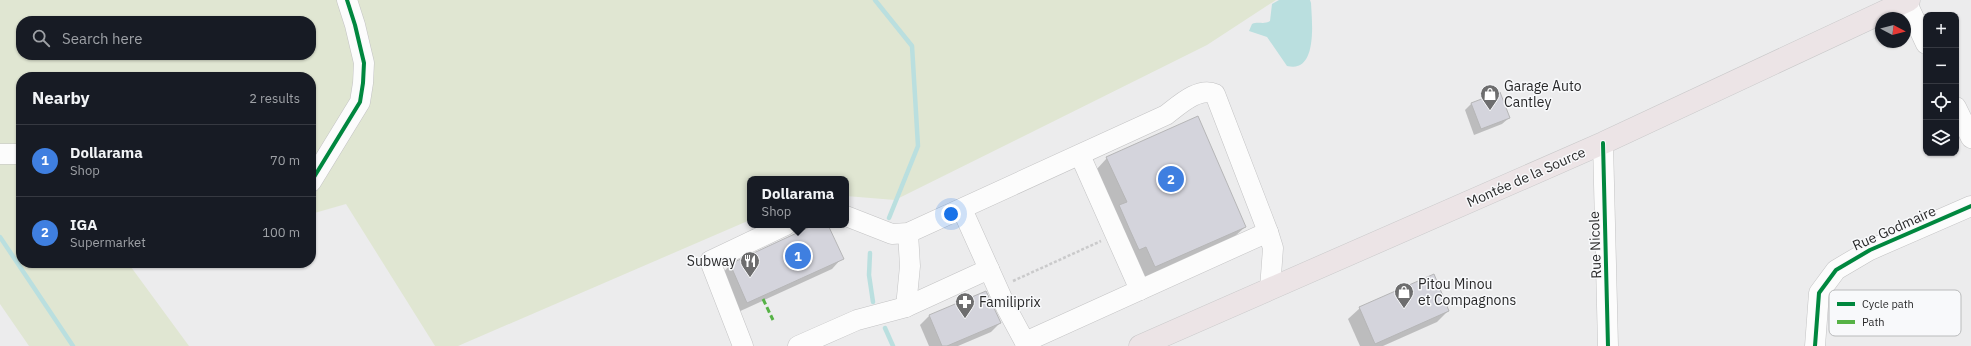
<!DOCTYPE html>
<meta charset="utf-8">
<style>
:root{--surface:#171b24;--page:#20242c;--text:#f1f3f6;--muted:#9ea1a6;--line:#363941;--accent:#7c3aed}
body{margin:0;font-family:"IBM Plex Sans",sans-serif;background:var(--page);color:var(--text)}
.controls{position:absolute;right:12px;top:12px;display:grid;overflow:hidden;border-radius:8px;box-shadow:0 1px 3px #0004}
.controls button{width:36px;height:36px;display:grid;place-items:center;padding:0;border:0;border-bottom:1px solid var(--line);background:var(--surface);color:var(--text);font:20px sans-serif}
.compass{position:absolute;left:1875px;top:12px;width:36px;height:36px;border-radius:50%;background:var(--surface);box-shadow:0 1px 3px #0004;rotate:97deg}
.you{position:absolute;left:951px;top:214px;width:14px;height:14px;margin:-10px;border:3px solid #fff;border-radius:50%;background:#1a73e8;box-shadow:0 0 0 6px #1a73e833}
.badge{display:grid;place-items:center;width:26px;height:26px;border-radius:50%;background:var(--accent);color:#fff;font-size:13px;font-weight:700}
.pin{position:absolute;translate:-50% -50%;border:2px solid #fff;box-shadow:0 1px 4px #0006}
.popup{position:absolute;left:747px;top:176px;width:102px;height:52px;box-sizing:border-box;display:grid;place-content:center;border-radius:8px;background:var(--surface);filter:drop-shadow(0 1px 3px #0005);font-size:13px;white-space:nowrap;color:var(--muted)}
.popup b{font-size:15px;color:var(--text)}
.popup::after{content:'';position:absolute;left:50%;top:100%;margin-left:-8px;border:8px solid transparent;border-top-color:var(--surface)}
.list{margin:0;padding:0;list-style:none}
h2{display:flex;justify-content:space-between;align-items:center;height:52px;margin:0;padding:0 16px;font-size:17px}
h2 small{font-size:13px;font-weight:400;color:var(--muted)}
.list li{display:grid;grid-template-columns:26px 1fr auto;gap:12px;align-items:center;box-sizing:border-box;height:72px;padding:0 16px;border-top:1px solid var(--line)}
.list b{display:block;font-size:15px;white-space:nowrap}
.list p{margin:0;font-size:13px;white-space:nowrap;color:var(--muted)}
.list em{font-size:13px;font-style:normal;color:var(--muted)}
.icon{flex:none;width:22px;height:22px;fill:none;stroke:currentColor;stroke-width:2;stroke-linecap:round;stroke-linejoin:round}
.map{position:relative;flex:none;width:1971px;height:346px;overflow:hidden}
.search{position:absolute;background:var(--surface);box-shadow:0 1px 3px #0004;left:16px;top:16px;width:300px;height:44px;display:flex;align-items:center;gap:10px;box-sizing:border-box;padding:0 14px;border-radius:16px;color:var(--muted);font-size:15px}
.panel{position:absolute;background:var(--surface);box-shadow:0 1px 3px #0004;left:16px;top:72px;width:300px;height:196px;border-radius:16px}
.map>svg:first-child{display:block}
</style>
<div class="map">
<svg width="1971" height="346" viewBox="0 0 1971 346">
<rect width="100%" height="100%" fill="#ececed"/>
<!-- green -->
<path fill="#e0e6d2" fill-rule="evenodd" d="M0,0h1276l-69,45 -312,155 -49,-4v-17h-96v41l-292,126h-23l-89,-142 -35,10v-137h-290v186h121l-11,4 58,79h-160l-29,-42zM21,21h290v34h-290z"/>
<!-- water -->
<path fill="#badfdf" d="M1279,0h31l1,3c1,18 7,71 -24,63l-20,-29 -18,-6 3,-7c6,-3 12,1 18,-3l2,-17z"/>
<!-- shadow -->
<g fill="#0003">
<path d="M1500,93l9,25 -7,6 -28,11 -9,-25 6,-6z"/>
<path d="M1107,158l138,69 -12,11 -90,40 -47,-108z"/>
<path d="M816,225h11l15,33 -10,11 -96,44 -16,-37 10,-11z"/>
<path d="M986,292l14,31 -9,9 -33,14h-29l-9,-21 9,-9z"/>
<path d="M1360,308l88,3 -11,11 -54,24h-23l-12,-27z"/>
</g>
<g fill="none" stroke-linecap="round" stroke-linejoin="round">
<!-- stream -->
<g stroke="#badfdf" stroke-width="4.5">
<path d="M875,0l37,46 6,100 -29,72"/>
<path d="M0,237l73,109"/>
<path d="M870,253l-1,22 4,27"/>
<path d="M885,328l8,18"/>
</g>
</g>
<!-- building -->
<g fill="#d4d4dc" stroke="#b6b6b7">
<path d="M1500,92l10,26 -29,11 -10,-26z"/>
<path d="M1198,116l48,111 -91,40 -9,-20 -7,3 -10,-22 -10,-23 8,-3 -21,-45z"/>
<path d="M814,225h14l16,34 -97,44 -17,-39z"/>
<path d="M1434,274l15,37 -74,33 -16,-37z"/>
<path d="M986,291l15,32 -54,23h-5l-13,-31z"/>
</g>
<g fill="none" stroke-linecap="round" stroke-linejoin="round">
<defs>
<g id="minor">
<path d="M1906,1l20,43"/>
<path d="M1956,107l15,31"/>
<path d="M1603,143l5,203"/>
<path d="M0,154h21"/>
<path d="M1080,155l60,135"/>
<path d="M311,182l49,-80 3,-19 1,-20 -9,-38 -8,-25"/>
<path d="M962,209l44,98 21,39"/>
<path d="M846,216l46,18 16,-1 258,-118c12,-9 33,-29 49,-21l53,138 5,16 -3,41"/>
<path d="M906,307l4,-41 -2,-33"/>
<path d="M1025,342l243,-110"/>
<path d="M743,346l-33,-85 76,-36"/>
<path d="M798,346l59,-26 49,-13 83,-38"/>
<path d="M1815,346l4,-53 17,-23 34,-20 101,-44"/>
</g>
<path id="major" d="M1140,346l463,-203 306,-143"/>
</defs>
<!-- minor casing -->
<use href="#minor" stroke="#c3c3c4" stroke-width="21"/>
<!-- major casing -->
<use href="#major" stroke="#c9c9ca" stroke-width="23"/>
<!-- path -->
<path stroke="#cacacb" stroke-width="2.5" stroke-dasharray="3 2" stroke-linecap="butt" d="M1013,281l88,-40"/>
<!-- minor -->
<use href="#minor" stroke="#fcfcfc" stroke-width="20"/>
<!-- major -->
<use href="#major" stroke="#ece4e6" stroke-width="22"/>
<!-- quiet -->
<path stroke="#56b246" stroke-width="3" stroke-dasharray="6 3" stroke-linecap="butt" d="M763,299l10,21"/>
<defs>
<g id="cycleway">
<path d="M1603,143l5,203"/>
<path d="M311,182l49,-80 3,-19 1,-20 -9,-38 -8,-25"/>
<path d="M1815,346l4,-53 17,-23 34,-20 101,-44"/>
</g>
</defs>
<!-- cycleway casing -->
<use href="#cycleway" stroke="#f8f9fb" stroke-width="6"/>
<!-- cycleway -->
<use href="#cycleway" stroke="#00873e" stroke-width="4"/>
</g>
<!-- icons -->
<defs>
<symbol id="shop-pin" viewBox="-11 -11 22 30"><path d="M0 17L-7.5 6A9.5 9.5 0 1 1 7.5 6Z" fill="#6d6d6e" stroke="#f8f9fb"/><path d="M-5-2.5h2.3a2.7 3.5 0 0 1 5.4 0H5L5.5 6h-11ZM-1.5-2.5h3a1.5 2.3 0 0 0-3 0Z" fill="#fff"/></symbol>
<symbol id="restaurant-pin" viewBox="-11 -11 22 30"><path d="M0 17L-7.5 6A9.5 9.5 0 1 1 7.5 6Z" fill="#6d6d6e" stroke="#f8f9fb"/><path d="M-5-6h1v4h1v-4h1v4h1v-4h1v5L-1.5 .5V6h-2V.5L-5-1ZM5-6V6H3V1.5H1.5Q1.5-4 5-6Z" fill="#fff"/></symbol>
<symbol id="pharmacy-pin" viewBox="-11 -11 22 30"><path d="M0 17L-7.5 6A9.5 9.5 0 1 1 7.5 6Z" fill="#6d6d6e" stroke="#f8f9fb"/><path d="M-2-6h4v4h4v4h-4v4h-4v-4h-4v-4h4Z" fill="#fff"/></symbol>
</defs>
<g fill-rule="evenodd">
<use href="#shop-pin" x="1479" y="83" width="22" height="30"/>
<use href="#restaurant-pin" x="739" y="250" width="22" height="30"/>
<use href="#shop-pin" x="1393" y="281" width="22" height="30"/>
<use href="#pharmacy-pin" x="954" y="291" width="22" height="30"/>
</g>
<g text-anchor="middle" stroke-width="3" stroke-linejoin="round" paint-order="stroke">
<!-- poi labels -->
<g font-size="14" fill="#29292a" stroke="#f8f9fb" text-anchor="start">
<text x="1504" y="91">Garage Auto<tspan x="1504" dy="16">Cantley</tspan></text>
<text x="736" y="266" text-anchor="end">Subway</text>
<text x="1418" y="289">Pitou Minou<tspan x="1418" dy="16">et Compagnons</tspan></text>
<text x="979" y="307">Familiprix</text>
</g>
<!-- street labels -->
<g font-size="14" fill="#29292a" stroke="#f8f9fb">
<text transform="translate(1526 177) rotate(-24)" y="5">Montée de la Source</text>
<text transform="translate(1894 228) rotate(-24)" y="5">Rue Godmaire</text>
<text transform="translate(1595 245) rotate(-92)" y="5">Rue Nicole</text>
</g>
</g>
<!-- legend -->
<rect x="1829" y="290" width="132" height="46" rx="6" fill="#f8f9fb" stroke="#babbbc" stroke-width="1"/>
<rect x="1837" y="302" width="18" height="4" fill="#00873e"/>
<rect x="1837" y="320" width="18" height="4" fill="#56b246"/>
<g font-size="11" fill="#29292a">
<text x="1862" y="308">Cycle path</text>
<text x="1862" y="326">Path</text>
</g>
</svg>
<div class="controls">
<button>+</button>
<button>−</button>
<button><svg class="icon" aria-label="locate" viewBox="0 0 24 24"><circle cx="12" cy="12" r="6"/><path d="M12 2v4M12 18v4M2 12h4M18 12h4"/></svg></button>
<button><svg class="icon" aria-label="layers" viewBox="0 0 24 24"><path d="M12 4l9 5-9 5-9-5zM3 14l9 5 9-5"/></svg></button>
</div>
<svg class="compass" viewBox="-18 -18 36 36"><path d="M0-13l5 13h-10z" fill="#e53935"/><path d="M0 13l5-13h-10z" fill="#9ea1a6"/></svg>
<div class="you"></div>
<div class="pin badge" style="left:798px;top:256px;background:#3f7fe0">1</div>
<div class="popup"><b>Dollarama</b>Shop</div>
<div class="pin badge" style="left:1171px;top:179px;background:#3f7fe0">2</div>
<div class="search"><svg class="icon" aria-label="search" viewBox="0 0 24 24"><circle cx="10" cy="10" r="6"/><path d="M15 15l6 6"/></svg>Search here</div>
<section class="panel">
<h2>Nearby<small>2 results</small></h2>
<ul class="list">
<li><span class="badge" style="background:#3f7fe0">1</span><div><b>Dollarama</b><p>Shop</p></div><em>70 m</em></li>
<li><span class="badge" style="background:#3f7fe0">2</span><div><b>IGA</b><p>Supermarket</p></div><em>100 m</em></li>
</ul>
</section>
</div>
